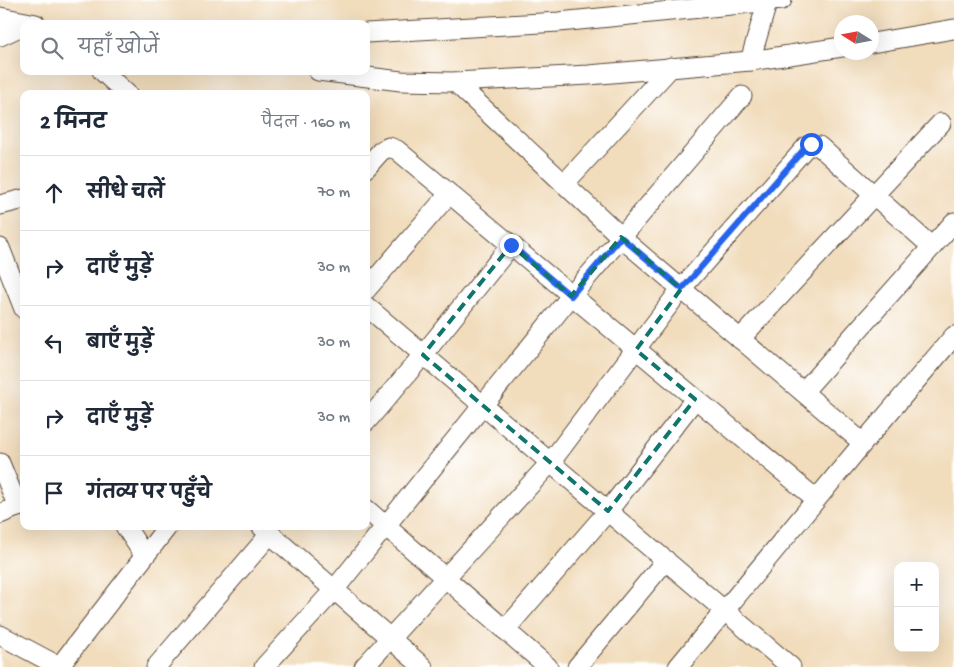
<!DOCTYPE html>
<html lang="hi">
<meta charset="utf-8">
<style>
:root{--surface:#fff;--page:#f6f6f7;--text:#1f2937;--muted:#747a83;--line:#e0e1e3}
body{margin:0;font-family:"Gochi Hand","Playpen Sans Deva",sans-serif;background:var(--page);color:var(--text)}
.controls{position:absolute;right:15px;bottom:15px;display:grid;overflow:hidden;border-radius:10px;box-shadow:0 5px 20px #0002}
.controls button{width:45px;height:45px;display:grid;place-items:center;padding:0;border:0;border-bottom:1px solid var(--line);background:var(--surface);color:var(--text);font:25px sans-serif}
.compass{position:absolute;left:834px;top:15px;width:45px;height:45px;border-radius:50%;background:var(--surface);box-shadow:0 5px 20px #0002;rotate:281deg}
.stop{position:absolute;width:15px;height:15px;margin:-11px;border:4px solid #2563eb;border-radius:50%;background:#fff}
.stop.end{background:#2563eb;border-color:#fff;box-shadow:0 1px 5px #0008}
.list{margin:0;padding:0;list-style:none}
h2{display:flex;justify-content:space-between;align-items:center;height:65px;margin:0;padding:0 20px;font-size:21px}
h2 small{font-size:16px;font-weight:400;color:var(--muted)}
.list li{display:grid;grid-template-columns:32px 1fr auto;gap:15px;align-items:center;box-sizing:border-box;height:75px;padding:0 20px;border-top:1px solid var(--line)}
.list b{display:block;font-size:19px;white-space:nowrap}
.list em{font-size:16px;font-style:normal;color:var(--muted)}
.icon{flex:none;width:28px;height:28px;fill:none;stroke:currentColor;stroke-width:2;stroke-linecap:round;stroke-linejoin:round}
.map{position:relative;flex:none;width:954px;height:667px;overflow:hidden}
.search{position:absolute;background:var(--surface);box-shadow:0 5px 20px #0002;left:20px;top:20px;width:350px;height:55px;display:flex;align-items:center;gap:12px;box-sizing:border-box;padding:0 18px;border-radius:10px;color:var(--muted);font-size:19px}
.panel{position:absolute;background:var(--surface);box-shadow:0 5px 20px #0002;left:20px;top:90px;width:350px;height:440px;border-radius:10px}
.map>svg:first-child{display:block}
</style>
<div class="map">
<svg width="954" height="667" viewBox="0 0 954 667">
<rect width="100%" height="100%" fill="#fff"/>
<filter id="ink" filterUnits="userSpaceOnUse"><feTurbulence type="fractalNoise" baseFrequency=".02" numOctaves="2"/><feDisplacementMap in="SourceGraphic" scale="10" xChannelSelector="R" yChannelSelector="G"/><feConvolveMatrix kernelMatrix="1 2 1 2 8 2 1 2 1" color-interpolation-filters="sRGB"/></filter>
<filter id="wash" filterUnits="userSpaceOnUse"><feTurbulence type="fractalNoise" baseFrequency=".0096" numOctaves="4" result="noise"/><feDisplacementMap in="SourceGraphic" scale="20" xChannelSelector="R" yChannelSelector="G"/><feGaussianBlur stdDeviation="1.12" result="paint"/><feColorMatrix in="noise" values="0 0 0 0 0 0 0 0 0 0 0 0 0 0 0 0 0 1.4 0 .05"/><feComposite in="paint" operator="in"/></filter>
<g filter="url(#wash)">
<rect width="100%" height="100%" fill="#f1dcbb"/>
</g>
<g filter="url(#ink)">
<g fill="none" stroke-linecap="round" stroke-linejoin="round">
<defs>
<g id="minor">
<path d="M0,17l36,7"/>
<path d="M366,33l193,-11 223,-22"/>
<path d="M0,36l24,-11"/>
<path d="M872,43l82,-14"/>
<path d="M750,61l18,-61"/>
<path d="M102,71l25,23"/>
<path d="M318,71l83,10 54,1 134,-7 161,-14 92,-14"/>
<path d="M455,82l177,165 231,196"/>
<path d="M366,168l15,-17 8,-4 8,3 419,349"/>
<path d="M564,184l107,-117"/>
<path d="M0,205l24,-6"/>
<path d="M0,248l24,61"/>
<path d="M366,290l83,-96"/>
<path d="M366,306l425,361"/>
<path d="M740,339l201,-216"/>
<path d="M803,392l151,-170"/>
<path d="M366,422l57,-67 88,-110"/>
<path d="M0,463l18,44"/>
<path d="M366,509l182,158"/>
<path d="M0,514l24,-10"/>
<path d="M125,526l19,29"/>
<path d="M261,526l162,141"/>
<path d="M505,630l103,-119 87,-112"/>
<path d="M0,635l60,32"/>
<path d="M59,667l109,-141"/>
<path d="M156,667l114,-133"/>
<path d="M264,667l70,-77 237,-294 171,-200"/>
<path d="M364,667l186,-204 131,-174 126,-143h12l113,101"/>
<path d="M577,667l89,-107"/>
<path d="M678,667l185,-224 91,-107"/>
</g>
</defs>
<!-- minor casing -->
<use href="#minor" stroke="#564536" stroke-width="21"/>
<!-- minor -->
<use href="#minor" stroke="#fff" stroke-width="19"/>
</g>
</g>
<g fill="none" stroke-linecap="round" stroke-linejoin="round" filter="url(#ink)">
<!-- route -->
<path stroke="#2563eb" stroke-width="6" d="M511,245l60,51 50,-59 61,52 123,-141 6,-4"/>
</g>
<!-- marked area -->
<path fill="none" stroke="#0f766e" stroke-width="4" stroke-dasharray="10 6" stroke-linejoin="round" d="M621,237l60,52 -45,61 59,49 -87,112 -185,-156 88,-110 60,51z"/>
</svg>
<div class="controls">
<button>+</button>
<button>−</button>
</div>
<svg class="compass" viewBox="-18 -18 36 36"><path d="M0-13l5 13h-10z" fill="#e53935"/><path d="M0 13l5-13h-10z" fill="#747a83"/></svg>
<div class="stop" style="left:811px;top:144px"></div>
<div class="stop end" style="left:511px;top:245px"></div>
<div class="search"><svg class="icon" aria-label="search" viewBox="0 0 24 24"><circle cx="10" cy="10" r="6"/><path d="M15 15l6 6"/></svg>यहाँ खोजें</div>
<section class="panel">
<h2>2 मिनट<small>पैदल · 160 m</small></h2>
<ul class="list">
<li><svg class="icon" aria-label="ahead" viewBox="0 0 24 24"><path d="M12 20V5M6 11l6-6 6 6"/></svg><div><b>सीधे चलें</b></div><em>70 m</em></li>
<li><svg class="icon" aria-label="right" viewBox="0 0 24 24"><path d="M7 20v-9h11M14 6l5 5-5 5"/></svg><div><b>दाएँ मुड़ें</b></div><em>30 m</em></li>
<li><svg class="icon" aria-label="left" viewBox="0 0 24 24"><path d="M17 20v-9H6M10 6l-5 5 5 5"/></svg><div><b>बाएँ मुड़ें</b></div><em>30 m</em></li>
<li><svg class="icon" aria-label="right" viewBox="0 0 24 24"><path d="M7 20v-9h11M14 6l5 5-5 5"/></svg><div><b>दाएँ मुड़ें</b></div><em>30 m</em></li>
<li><svg class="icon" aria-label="arrive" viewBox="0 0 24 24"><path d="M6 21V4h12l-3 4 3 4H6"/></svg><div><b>गंतव्य पर पहुँचे</b></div></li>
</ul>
</section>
</div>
